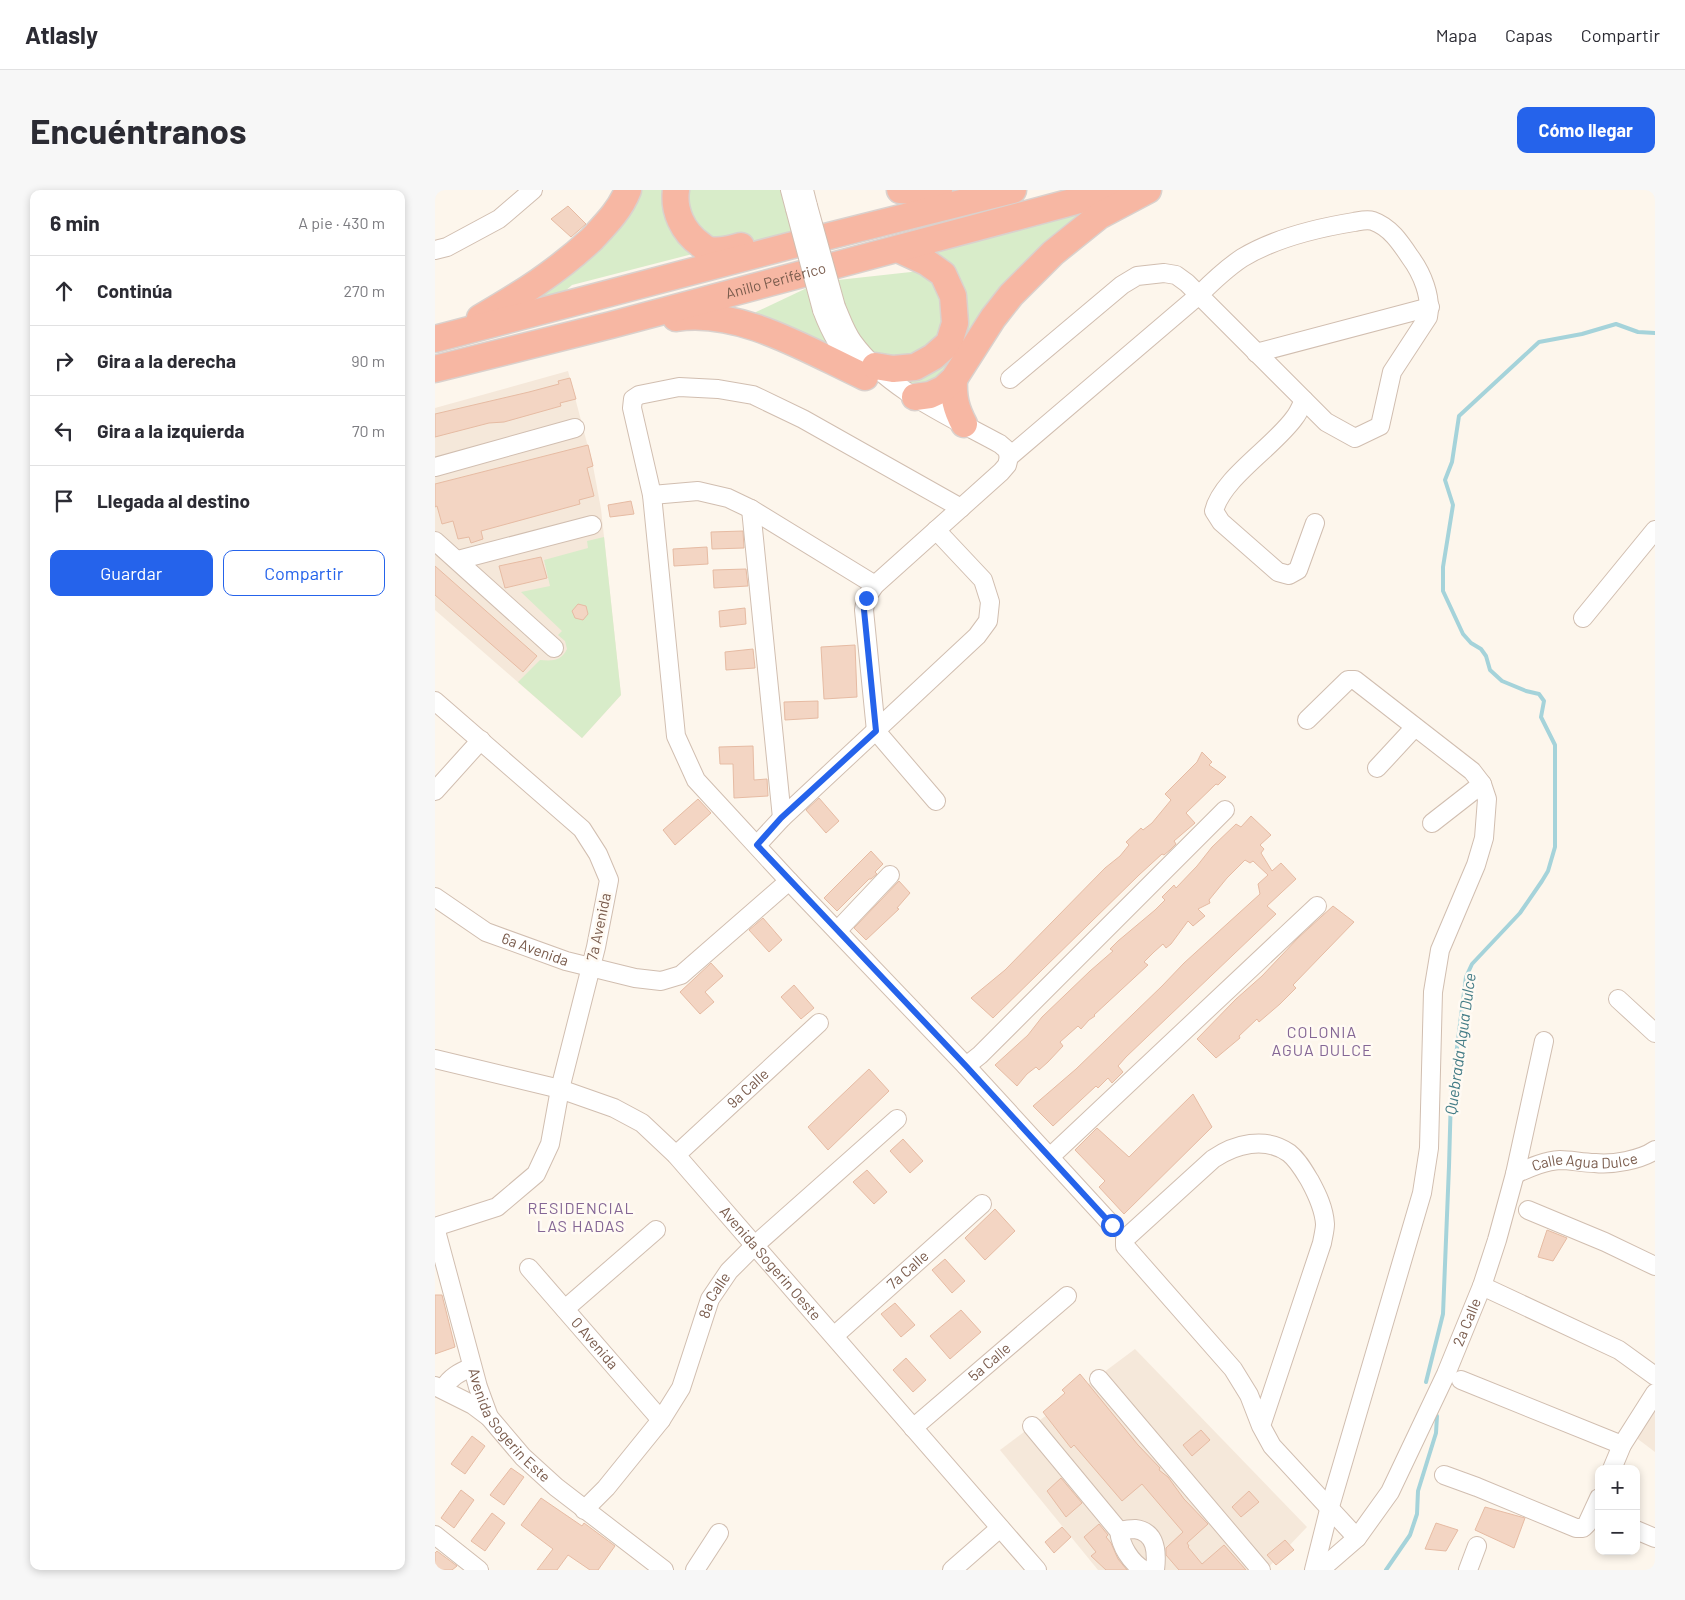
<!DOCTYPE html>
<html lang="es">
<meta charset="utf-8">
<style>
:root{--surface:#fff;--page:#f7f7f7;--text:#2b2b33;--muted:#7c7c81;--line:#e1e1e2;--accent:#2563eb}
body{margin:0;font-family:Barlow,sans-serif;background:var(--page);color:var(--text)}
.controls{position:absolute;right:15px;bottom:15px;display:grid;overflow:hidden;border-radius:10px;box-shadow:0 2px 8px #0003}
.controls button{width:45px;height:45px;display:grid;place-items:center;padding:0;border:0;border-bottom:1px solid var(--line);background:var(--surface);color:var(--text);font:25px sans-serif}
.stop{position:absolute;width:15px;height:15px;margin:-11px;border:4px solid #2563eb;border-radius:50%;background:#fff}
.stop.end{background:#2563eb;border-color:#fff;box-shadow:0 1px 5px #0008}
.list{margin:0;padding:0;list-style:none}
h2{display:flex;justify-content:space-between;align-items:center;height:65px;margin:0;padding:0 20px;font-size:21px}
h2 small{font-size:16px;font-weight:400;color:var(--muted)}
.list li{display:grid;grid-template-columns:32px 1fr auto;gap:15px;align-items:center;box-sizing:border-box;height:70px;padding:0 20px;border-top:1px solid var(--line)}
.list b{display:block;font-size:19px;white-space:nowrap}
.list em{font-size:16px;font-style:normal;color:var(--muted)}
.actions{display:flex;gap:10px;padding:15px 20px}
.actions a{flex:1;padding:11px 0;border:1px solid var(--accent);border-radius:10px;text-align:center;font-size:18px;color:var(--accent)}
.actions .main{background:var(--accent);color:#fff}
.icon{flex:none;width:28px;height:28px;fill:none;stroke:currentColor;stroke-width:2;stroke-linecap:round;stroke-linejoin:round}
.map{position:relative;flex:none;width:1220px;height:1380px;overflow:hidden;border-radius:10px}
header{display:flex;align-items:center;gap:30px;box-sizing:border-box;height:70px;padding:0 25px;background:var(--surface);border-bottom:1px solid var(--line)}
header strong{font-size:24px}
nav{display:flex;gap:28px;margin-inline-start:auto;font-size:18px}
.intro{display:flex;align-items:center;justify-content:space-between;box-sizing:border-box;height:120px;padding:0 30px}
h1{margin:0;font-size:35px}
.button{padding:12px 22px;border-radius:10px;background:var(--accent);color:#fff;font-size:18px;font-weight:700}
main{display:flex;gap:30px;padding:0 30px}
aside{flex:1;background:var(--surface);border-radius:10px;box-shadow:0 2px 8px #0003}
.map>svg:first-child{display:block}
</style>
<header>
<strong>Atlasly</strong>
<nav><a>Mapa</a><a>Capas</a><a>Compartir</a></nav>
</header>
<div class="intro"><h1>Encuéntranos</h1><a class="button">Cómo llegar</a></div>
<main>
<aside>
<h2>6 min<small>A pie · 430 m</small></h2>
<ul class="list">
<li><svg class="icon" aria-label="ahead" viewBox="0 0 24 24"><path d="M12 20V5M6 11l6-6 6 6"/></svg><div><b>Continúa</b></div><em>270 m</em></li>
<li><svg class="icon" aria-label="right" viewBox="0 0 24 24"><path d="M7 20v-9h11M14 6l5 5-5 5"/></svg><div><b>Gira a la derecha</b></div><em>90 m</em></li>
<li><svg class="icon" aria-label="left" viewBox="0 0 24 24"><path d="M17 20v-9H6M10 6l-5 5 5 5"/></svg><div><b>Gira a la izquierda</b></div><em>70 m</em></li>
<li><svg class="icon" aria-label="arrive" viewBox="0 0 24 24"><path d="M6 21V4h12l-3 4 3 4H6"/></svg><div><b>Llegada al destino</b></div></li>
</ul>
<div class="actions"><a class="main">Guardar</a><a>Compartir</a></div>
</aside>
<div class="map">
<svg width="1220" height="1380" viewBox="0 0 1220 1380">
<rect width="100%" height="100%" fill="#fdf6ec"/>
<!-- residential -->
<g fill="#f5e8da">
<path d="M133,181l25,95 8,43 20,186 -39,43 -147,-128v-202z"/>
<path d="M700,1159l172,178 -41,43h-168l-98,-120z"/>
<path d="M1220,1203v59l-25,-19z"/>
</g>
<!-- green -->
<g fill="#d8ecc9">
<path d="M193,0h162l11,38 -49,16 -44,6 -136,35 -30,26 -13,-22z"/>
<path d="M659,6l-41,57 -99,126 -39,18 -168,-72 9,-13 53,-25 29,-7 82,-9 4,-29 44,2 78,-22z"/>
<path d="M169,347l17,158 -39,43 -64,-56 22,-22c13,1 21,1 27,-11l-2,-8 -7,-6 4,-4 -41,-39 29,-6 -6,-26 44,-12 -1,-7z"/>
</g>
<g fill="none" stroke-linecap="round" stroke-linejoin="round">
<!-- stream -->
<g stroke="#a5d3da" stroke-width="4">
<path d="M991,1192l17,-68 6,-148 2,-71 15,-118 6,-13 48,-51 22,-32 6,-10 7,-24v-102l-14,-28 3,-16 -5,-7 -13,-3 -24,-10 -12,-11 -4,-14 -5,-7 -10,-6 -8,-9 -20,-43v-24l10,-62 -8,-25 7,-18 7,-46 80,-74 43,-8 34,-10 22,8 17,1"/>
<path d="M951,1380l24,-35 7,-21 1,-23 18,-58 1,-17"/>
</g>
</g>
<!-- building -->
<g fill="#f3d5c3" stroke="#e6bba3">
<path d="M133,16l18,18 -15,13 -20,-18z"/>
<path d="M135,188l6,21 -16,4 1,3 -57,16 -15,1 -54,14v-23l94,-22 30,-8 -1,-3z"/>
<path d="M153,255l5,21 -6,2 7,28 -15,4 1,4 -99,27 2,8 -12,4 -2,-6 -11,2 -5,-18 -11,3 -5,-18 -2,1v-23z"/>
<path d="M196,311l3,13 -24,3 -2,-12z"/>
<path d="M308,341l1,17 -32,1 -1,-17z"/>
<path d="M272,357l1,17 -34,2 -1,-17z"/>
<path d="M106,367l6,21 -42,10 -6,-22z"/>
<path d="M0,376l102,90 -14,16 -88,-77z"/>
<path d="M311,379l2,17 -34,2 -1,-18z"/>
<path d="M143,414l8,2 2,8 -5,6 -8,-2 -3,-7z"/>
<path d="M310,418l1,16 -26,3 -1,-16z"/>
<path d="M420,455l2,52 -33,2 -3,-52z"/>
<path d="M318,459l2,19 -29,2 -1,-18z"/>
<path d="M383,511v17l-33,2 -1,-18z"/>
<path d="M318,556l1,34 13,-1 1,17 -34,2 -1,-34h-13l-1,-17z"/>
<path d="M767,562l10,10 -3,3 17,12 -8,8 -2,-1 -30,29 9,10 -21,18 2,3 -6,6 -6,5 -2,-1 -23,21 -146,143 -22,-20 34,-28 100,-102 15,-12 9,-11 -3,-3 15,-14 2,2 9,-7 19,-23 -6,-6 32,-32z"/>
<path d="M384,608l20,23 -13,12 -20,-23z"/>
<path d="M263,609l13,14 -36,32 -12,-15z"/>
<path d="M816,626l20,19 -11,10 4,4 -3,4 11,18 9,-8 15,16 -29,27 9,8 -150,143 -8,9 5,6 -11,11 -4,-5 -10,10 -2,-2 -43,40 -20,-20 43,-37 86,-83 22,-23 76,-69 -2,-10 10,-9 -15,-14 -3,2 -5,-3 -18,18 -18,22 1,3 -12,6 7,7 -12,10 -5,-5 -17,23 -5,4 -3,-4 -9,8 -10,10 4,3 -54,50 1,1 -6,4 -8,9 -3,-3 -18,16 3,4 -15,16 -9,8 -3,-3 -9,7 -10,12 -22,-21 33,-30 14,-18 48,-46 23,-20 -3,-2 8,-8 37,-31 10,-10 -3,-3 12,-12 2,3 21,-22 15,-19 24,-23 5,3z"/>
<path d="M436,661l12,13 -8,8 2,2 -6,5h-2l-32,32 -13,-13z"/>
<path d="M464,691l11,12 -13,15 2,1 -33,31 -12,-12z"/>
<path d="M898,716l21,16 -61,63 3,3 -16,16 -21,18 -2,-3 -18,17 1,2 -24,20 -19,-19 39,-40 26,-23 36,-38z"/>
<path d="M328,728l19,22 -13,12 -20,-22z"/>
<path d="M276,773l12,13 -18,16 9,10 -14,12 -20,-22z"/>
<path d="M359,795l20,23 -13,11 -20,-22z"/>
<path d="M434,879l20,22 -61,59 -20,-23z"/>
<path d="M758,904l19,33 -88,87 -25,-27 6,-6 -30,-31 22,-22 32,29z"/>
<path d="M468,949l20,22 -13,12 -20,-22z"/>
<path d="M432,980l20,22 -13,12 -21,-22z"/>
<path d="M560,1019l20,22 -30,29 -20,-22z"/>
<path d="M1112,1040l20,8 -14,23 -15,-4z"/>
<path d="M510,1069l20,22 -13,12 -20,-23z"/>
<path d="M0,1105h7l13,52 -20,7z"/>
<path d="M460,1113l20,22 -14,12 -20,-23z"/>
<path d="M526,1120l20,22 -31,27 -20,-23z"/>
<path d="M471,1168l20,22 -13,12 -20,-22z"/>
<path d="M645,1184l58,71 22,23 -1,2 9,7 16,22 24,25 -21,19 2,3 -1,1 14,17 22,-19 22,25h-67l-13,-15v-7l17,-16 -41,-48 -20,17 -48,-56 -3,3 -28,-36 22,-19 -3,-3z"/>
<path d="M766,1240l9,10 -18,16 -9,-11z"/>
<path d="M37,1246l13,10 -20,28 -14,-10z"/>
<path d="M76,1278l13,9 -20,28 -14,-10z"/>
<path d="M626,1288l21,25 -16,14 -19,-26z"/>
<path d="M26,1300l13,10 -20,28 -13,-10z"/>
<path d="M814,1301l10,11 -18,15 -9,-10z"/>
<path d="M106,1308l41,28 2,-3 31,23 -17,24h-8l-22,-15 -11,15h-20l16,-21 -32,-24z"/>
<path d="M1050,1317l40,11 -11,30 -39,-18z"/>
<path d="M57,1323l13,10 -20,28 -14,-10z"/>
<path d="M1001,1333l22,7 -12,21 -21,-2z"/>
<path d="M664,1334l9,11 -2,2 5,6 7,16 9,11h-21l-15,-14 5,-4 -12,-15z"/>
<path d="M627,1337l9,10 -17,16 -9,-11z"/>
<path d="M850,1350l9,10 -18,15 -9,-10z"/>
<path d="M2,1361l20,15 -5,4h-17v-17z"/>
</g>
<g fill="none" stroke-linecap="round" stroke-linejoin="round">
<defs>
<g id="minor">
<path d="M355,0l5,19"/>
<path d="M369,0l4,16"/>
<path d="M0,60l12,-3 52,-28 34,-29"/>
<path d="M401,117c5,11 9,24 17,35 35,48 96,74 147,102l7,6 2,7"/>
<path d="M387,120c9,24 19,41 36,59"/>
<path d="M821,163l174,-46"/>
<path d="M869,210c-3,6 -5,12 -9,17 -20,29 -73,61 -81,94l7,11 57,50 11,3 9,-5 17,-47"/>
<path d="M0,277l140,-39"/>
<path d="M217,305l46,-4 30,7 23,11 124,76"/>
<path d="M526,318l-158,-89 -50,-24 -35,-6 -39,-2 -40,8 -6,4 -1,9 20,87 24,241 20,44 93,101 177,185 146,159"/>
<path d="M316,319l31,309"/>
<path d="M0,351l119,107"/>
<path d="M23,370l134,-35"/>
<path d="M1148,428l72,-88"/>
<path d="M0,511l147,128 16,25 11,26 -13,67 -36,142 -10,55 -14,30 -39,33 -62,20"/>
<path d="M872,530l41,-40h7l117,91 10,13 5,15 -3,39 -8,27 -36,85 -7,42 -4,156 -7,45 -93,317 -15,60"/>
<path d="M942,578l38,-41"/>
<path d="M0,601l46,-51"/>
<path d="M501,611l-60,-70 -12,-121 2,-12 9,-13 126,-113 6,-7 2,-8 190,-162c13,-13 28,-27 43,-37 33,-20 75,-30 112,-36 6,-1 13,-3 19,-1 17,6 27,21 37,36 12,16 22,40 18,60l-36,55 -12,54 -25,12 -29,-16 -139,-139 -11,-8 -12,-2 -27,3 -15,9 -112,94"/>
<path d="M997,633l50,-39"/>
<path d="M322,655l25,-27 195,-182 11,-15 2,-19 -7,-22 -47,-50"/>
<path id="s1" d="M0,707l51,35 80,29 69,17 26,3 20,-6 108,-94"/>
<path d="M402,741l53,-56"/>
<path d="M1183,809l37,34"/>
<path id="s2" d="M0,869l125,30 54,19 28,15 34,32 361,415"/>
<path d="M531,876l14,-11 245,-245"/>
<path id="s3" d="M241,965l143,-132"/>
<path d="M615,967l267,-251"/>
<path id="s4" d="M1080,984c14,-6 29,-13 45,-14 11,0 23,3 35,3 17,2 46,-3 60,-13"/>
<path d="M1093,1020l77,32 50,24"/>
<path id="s5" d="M0,1037l43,160 11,30 34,40 33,30 108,83"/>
<path id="s6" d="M94,1078l132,152"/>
<path d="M1047,1096l137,64 36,26"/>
<path d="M130,1119l91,-79"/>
<path id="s7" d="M399,1146l148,-132"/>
<path d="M664,1189l162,191"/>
<path d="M1026,1190l161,65"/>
<path d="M0,1196l38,19 16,12"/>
<path d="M8,1199c7,-12 17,-17 29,-22"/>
<path d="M597,1236l87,105c2,15 11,31 25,39"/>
<path d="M826,1236l61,-183c1,-6 3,-13 3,-19 -1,-16 -8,-30 -15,-43 -6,-10 -12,-21 -21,-28 -24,-17 -54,-9 -76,6l-88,80v7l108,123 16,26 12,31 11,20 85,92"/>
<path id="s8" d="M478,1238l154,-132"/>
<path d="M1177,1279l10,-24 33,-52"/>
<path d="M1009,1285l33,12 99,41h7l4,-4 12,-26"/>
<path id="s9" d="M149,1320l22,-22 55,-68 20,-32 29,-89 19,-28 26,-26 142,-126"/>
<path d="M1201,1340l19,8"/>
<path d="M684,1341c5,-1 11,-2 16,-2 22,3 22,25 20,41"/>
<path d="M0,1345l44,35"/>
<path d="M260,1380l24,-37"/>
<path d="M517,1380l48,-42"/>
<path id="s10" d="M885,1380l37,-32 33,-46 56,-118 36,-88 15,-46 18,-66 29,-133"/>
<path d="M1033,1380l9,-24"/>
</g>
<g id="highway">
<path d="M241,0c-3,21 7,42 24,54 3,3 6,5 10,6 11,2 21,-1 31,-4"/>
<path d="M465,0l27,2 12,-2"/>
<path d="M45,128c40,-23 78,-47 112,-79 15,-16 28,-29 36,-49"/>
<path d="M241,128c64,-10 133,33 189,59"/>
<path d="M0,149l354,-93 224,-56"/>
<path d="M440,176l18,3 22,-2 18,-10 16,-14 6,-20 -2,-27 -10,-22 -17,-12 -28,-13"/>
<path id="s11" d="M0,179l176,-44 506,-135"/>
<path d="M519,189c-1,18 2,30 10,45"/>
<path d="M480,207l15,-2 13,-6 11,-10 39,-61 18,-23 42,-42 46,-37 49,-26"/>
</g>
</defs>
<!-- minor casing -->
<use href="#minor" stroke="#d1beb0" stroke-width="20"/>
<!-- highway casing -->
<use href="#highway" stroke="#dad1cd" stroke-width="29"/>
<!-- minor -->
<use href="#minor" stroke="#fff" stroke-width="18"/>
<!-- highway -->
<use href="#highway" stroke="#f7b7a3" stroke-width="26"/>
<defs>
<g id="minor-bridge">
<path d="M373,16l28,101"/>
<path d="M360,19l27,101"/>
</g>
</defs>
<!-- minor-bridge casing -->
<use href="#minor-bridge" stroke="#d1beb0" stroke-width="20" stroke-linecap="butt"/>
<!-- minor-bridge -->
<use href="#minor-bridge" stroke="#fff" stroke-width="18"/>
</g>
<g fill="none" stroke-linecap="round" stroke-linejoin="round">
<!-- route -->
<path stroke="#2563eb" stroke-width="6" d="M431,408l-2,12 12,121 -95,87 -24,27 209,221 146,159"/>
</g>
<g text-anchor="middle" stroke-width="5" stroke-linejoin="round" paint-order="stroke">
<!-- street labels -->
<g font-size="15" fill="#7a5c4d" stroke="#fffaf3">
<text dy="5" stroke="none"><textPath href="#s11" startOffset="352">Anillo Periférico</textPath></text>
<text transform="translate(164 737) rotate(-78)" y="5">7a Avenida</text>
<text dy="5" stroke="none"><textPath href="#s1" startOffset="114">6a Avenida</textPath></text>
<text dy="5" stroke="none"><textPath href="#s3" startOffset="98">9a Calle</textPath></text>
<text dy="5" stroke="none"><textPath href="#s4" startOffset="72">Calle Agua Dulce</textPath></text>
<text dy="5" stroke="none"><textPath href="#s2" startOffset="408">Avenida Sogerin Oeste</textPath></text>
<text dy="5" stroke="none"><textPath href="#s7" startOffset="99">7a Calle</textPath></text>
<text dy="5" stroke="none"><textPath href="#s9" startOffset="255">8a Calle</textPath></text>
<text dy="5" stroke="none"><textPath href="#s10" startOffset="292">2a Calle</textPath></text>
<text dy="5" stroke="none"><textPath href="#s6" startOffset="100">0 Avenida</textPath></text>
<text dy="5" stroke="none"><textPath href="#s8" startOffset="101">5a Calle</textPath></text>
<text dy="5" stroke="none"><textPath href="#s5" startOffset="215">Avenida Sogerin Este</textPath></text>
</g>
<!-- neighbourhood labels -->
<g font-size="16" letter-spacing="1" fill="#846695" stroke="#fffaf3">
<text x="887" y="848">COLONIA<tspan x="887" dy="18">AGUA DULCE</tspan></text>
<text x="146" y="1024">RESIDENCIAL<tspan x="146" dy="18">LAS HADAS</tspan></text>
</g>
<!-- water labels -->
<g font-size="16" font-style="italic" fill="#437c86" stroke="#fffaf3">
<text transform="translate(1025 854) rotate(-82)" y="6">Quebrada Agua Dulce</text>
</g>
</g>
</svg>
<div class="controls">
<button>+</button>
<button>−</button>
</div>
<div class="stop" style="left:677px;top:1035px"></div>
<div class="stop end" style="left:431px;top:408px"></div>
</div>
</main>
